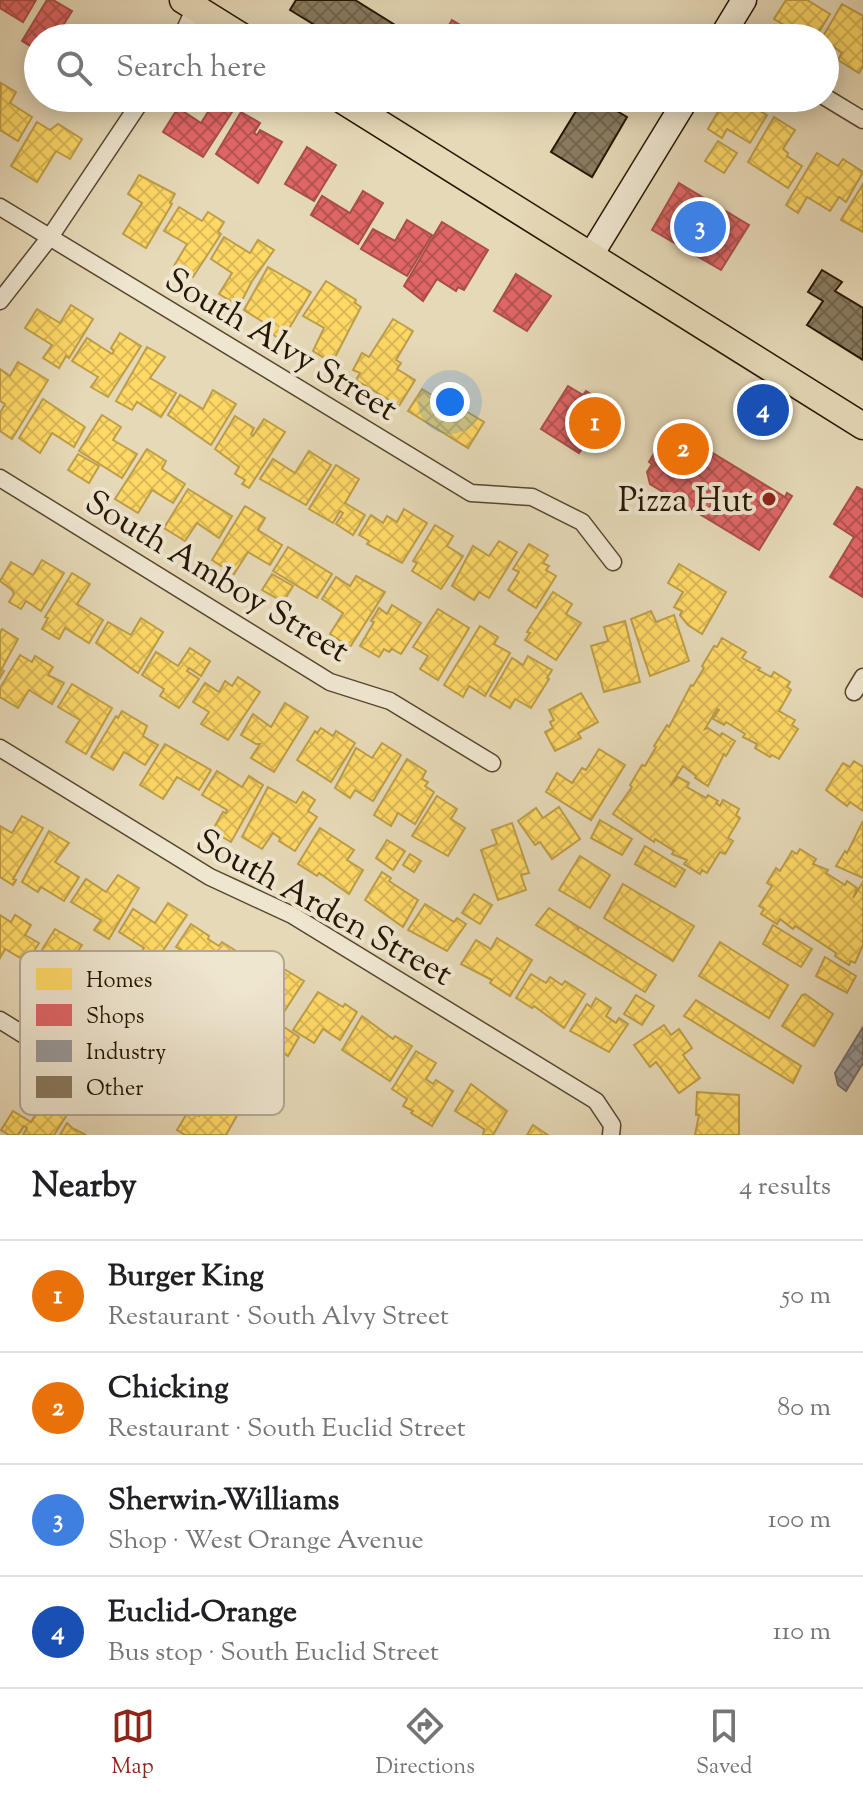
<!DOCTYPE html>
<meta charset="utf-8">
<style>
:root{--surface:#fff;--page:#f2f2f2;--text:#202124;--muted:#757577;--line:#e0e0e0;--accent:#8f2418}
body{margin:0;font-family:"Sorts Mill Goudy",serif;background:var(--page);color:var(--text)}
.you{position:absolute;left:450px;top:402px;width:28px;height:28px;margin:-20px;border:6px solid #fff;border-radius:50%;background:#1a73e8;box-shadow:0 0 0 12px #1a73e833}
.badge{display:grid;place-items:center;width:52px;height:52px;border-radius:50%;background:var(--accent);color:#fff;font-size:26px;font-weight:700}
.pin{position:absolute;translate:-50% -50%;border:4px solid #fff;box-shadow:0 2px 8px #0006}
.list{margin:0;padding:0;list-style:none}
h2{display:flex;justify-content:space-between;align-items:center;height:104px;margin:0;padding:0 32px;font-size:34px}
h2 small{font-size:26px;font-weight:400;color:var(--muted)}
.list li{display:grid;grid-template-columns:52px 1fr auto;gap:24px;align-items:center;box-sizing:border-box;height:112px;padding:0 32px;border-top:2px solid var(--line)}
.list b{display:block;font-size:30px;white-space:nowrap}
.list p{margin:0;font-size:26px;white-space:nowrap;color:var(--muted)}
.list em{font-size:26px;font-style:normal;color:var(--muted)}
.icon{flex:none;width:44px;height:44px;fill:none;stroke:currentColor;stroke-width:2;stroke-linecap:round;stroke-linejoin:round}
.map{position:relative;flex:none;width:863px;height:1135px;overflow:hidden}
.search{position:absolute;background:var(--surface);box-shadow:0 4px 20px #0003;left:24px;right:24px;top:24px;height:88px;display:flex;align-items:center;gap:20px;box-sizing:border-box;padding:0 28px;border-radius:44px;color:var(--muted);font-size:30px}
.sheet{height:552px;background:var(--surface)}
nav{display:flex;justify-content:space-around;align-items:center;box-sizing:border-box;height:112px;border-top:2px solid var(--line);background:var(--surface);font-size:22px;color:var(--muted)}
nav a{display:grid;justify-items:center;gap:4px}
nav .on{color:var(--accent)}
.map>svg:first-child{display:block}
</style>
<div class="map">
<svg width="863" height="1135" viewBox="0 0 863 1135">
<defs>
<pattern id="homes-cross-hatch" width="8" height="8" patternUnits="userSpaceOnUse" patternTransform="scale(2)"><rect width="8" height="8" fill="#ffd966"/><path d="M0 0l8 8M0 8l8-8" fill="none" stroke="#daba57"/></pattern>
<pattern id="shops-cross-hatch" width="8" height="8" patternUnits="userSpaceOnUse" patternTransform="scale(2)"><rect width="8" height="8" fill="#e06666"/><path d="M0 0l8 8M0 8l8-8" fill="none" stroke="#b55352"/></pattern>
<pattern id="industry-cross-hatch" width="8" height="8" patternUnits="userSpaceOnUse" patternTransform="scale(2)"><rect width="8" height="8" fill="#999"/><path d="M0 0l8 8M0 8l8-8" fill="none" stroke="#7d7c7b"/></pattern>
<pattern id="building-cross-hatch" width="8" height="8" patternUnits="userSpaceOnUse" patternTransform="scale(2)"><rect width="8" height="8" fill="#8a7b60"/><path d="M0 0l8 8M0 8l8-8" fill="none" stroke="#71644d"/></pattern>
</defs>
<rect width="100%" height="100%" fill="#e6d9b7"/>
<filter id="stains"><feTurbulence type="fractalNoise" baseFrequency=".0025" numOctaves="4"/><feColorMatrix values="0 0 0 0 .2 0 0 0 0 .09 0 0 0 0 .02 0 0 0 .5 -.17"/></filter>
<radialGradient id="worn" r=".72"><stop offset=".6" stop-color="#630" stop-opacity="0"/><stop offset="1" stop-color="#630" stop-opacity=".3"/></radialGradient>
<!-- homes -->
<g fill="url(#homes-cross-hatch)" stroke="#be9e48" stroke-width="2">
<path d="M786,0h21l23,14 -15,24h-9l-32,-19z"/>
<path d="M842,4l21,12v50l-4,7 -21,-13 4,-7 -20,-15z"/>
<path d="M1,83l15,9 -6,11 22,14 -14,24 -18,-11z"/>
<path d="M726,98h11l30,17 -17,28 -23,-14 -5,9 -14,-9z"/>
<path d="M774,117l21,13 -12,19 5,4 -1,3 15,10 -14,22 -40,-26z"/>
<path d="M37,122l13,8 8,-6 24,15 -12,20 -14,-8 -19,31 -26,-16z"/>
<path d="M718,141l19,12 -13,20 -19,-12z"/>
<path d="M817,153l21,13 5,-7 20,13 -17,30 -7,-5 -9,14 -23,-14 -9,16 -12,-8z"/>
<path d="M139,175l36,19 -5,9 2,1 -26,44 -23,-14 19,-31 -14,-9z"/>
<path d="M863,184v48l-22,-12z"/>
<path d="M179,207l23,14 6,-9 16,10 -6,10 3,2 -28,43 -19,-11 13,-22 -23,-13z"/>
<path d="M224,237l26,16 8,-13 16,10 -22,31 -13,25 -20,-12 13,-21 -21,-14z"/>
<path d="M268,267l43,25 -29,48 -22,-13 3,-5 -19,-12z"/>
<path d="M326,281l30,19 -1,3 6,4 -29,56 -19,-12 11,-23 -21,-12z"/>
<path d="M71,305l22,14 -24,39 -3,-2 -7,12 -16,-10 9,-13 -27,-17 12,-19 23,14z"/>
<path d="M393,319l20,12 -17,29 5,3 -4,6 18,11 -16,26 -43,-26 4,-7 -7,-3 9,-17 7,4z"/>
<path d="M120,333l21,13 -33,51 -17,-10 7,-10 -26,-16 15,-23 25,16 2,-3 -3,-3z"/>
<path d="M147,347l18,10 -15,21 26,15 -15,24 -24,-15 -5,8 -16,-9z"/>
<path d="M18,362l30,18 -36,59 -12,-8v-18l5,-9 -5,-3v-32l10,7z"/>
<path d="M422,389l16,10 3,-3 43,26 -16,26 -60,-37z"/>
<path d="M213,390l23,14 -25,41 -43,-30 12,-20 23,14z"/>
<path d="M43,399l42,28 -11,20 -22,-14 -12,20 -21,-15z"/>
<path d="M102,415l19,12 -8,13 24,14 -15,24 -43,-27z"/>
<path d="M235,416l19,12 -3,6 2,2 11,-17 21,13 -36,56 -7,-4 3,-4 -10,-6 4,-7 -24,-18z"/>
<path d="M147,449l19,12 -4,8 23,15 -12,19 -21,-13 -14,23 -23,-14z"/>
<path d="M309,451l22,14 -25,40 -46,-26 13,-20 22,14z"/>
<path d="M78,454l21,12 -10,17 -21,-13z"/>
<path d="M336,465l23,14 -14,24 20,12 -12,20 -17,-11 7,-11 -3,-2 -7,12 -24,-14z"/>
<path d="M188,489l44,27 -13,22 -22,-15 -12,18 -21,-13z"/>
<path d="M245,506l20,12 -7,12 24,15 -12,20 -22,-13 -14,22 -22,-14z"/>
<path d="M404,509l23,14 -25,40 -35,-19 2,-3 -10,-6 12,-20 12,8 4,-7 10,6z"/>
<path d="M435,525l18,11 -6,10 16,10 -22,33 -29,-18 5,-8 -4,-2z"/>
<path d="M499,541l18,11 -28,46 -10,-6 -5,8 -22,-14 21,-40 16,10z"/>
<path d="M529,544l19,11 -5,8 6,3 -3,4 10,6 -20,32 -28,-18 11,-18 -6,-3z"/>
<path d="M288,547l44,27 -15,24 -44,-27z"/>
<path d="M42,560l22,13 -23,38 -15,-10 -5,8 -12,-7 5,-8 -2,-4 -12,-9 11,-19 22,13z"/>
<path d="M679,564l47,28 -24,42 -14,-9 -8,-10 2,-4 -8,-4 9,-15 -15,-9z"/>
<path d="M72,573l18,11 -13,20 26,16 -14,23 -24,-15 -6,11 -17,-10 6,-11 -3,-1z"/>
<path d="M272,574l21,12 -10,16 -21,-12z"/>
<path d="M356,576l29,16 -35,55 -20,-13 13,-21 -21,-14 14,-22 14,9z"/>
<path d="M553,592l19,12 -6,10 15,9 -25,37 -31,-20 5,-7 -3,-1z"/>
<path d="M392,605l29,18 -20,31 -9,-5 -3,3 -5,-3 -5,8 -19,-11 14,-24 -3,-1 8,-13 8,6z"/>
<path d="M438,609l31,19 -31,52 -18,-11 8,-13 -15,-9z"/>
<path d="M651,611l5,11 18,-7 15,46 -39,15 -19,-57z"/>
<path d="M141,618l22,14 -25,41 -42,-30 12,-21 23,13z"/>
<path d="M625,621l15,61 -36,10 -13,-46 17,-5 -4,-14z"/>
<path d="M480,626l18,11 -4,7 16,9 -25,43 -16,-10 -6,11 -19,-12z"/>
<path d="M2,629l16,10 -17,31 3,1 -4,7v-45z"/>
<path d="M722,638l24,14 -4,6 18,10 -2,2 13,7 3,-5 16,10 -3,5 4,3 -12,21 16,9 -3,5 6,4 -19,30 -7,-4 -2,2 -15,-9 2,-4 -14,-7 2,-3 -19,-12 -2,3 -11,-6 6,-9 -2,-1 -12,20 3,-1 12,8 2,-3 13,8 -9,15 -2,-2 -16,32 -13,-8 1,-2 -13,-10 -13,20 8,-9 11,6 -2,4 19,11 2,-3 10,6 -2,2 4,3 3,-6 16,9 -3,6 4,3 -12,20 5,3 -8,13 -5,-2 -13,21 -5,-3 -2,4 -16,-10 3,-4 -15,-6 2,-3 -19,-12 -1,3 -41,-28 19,-27 -2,-2 12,-20 3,1 11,-19 -2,-1 13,-21 2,2 22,-42 2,1 11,-18 -2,-2 12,-20 3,1z"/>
<path d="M190,648l20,13 -9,15 -12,-8 -2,3 12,8 -20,29 -19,-12 4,-7 -22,-14 14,-23 22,14z"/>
<path d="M20,655l12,7 3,-6 18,11 -5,8 16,8 -12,21 -23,-14 -11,18 -18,-11v-9z"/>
<path d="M528,656l24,14 -5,8 2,1 -18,29 -16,-9 -5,9 -20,-12 22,-38 11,7z"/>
<path d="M238,677l22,15 -32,48 -27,-16 8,-12 -16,-10 12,-19 14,9 6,-11 7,5z"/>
<path d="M72,684l40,24 -26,46 -20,-12 14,-22 -22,-13z"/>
<path d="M581,693l17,29 -20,11 3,5 -26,13 -10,-19 8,-4 -3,-6 4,-2 -5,-10z"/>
<path d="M285,703l23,14 -34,55 -23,-14 9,-14h-4l-15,-9 12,-21 18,13z"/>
<path d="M122,711l25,15 -4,10 15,9 -13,20 -21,-13 -11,18 -22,-13 25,-41 2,2z"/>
<path d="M321,728l12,8 3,-5 19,12 -24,39 -34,-22 18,-29 2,2z"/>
<path d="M382,743l19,12 -28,46 -18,-11 -5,8 -15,-10 21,-40 16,10z"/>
<path d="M165,744l46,26 -12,20 -22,-13 -14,22 -23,-14z"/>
<path d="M599,749l26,16 -34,55 -45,-28 11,-19 15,10 10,-15 4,2z"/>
<path d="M407,759l19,12 -4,8 6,3 -3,4 9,6 -19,32 -17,-11 -7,13 -17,-11z"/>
<path d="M854,761l9,6v44l-13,-9 -3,4 -21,-16 17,-27 7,4z"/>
<path d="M217,771l25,16 7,-11 14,9 -32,57 -19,-11 11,-19 3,1 1,-3 -25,-15z"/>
<path d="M268,787l28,16 7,-11 12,8 -7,11 9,6 -22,34 -16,-10 1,-3 -7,-5 -11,16 -20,-12z"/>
<path d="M437,796l20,13 -6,10 14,9 -17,28 -36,-20z"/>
<path d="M559,807l21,32 -28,20 -12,-17 -5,3 -17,-24 18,-13 7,10z"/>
<path d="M22,816l21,12 -30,51 3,1 -3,5 -13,-8v-51l12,7z"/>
<path d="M600,820l32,19 -10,16 -31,-17z"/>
<path d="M863,821v57l-27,-12 9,-15 2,2z"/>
<path d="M512,823l17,50 -8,2 5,15 -28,10 -17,-50 16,-6 -5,-14z"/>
<path d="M320,828l34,22 -7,10 16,10 -14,24 -30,-21 -2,3 -19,-12z"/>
<path d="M49,831l20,12 -14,19 24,15 -15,24 -23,-14 -3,5 -16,-10z"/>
<path d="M387,840l18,11 -12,19 -17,-12z"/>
<path d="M645,846l40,24 -10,17 -40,-23z"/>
<path d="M800,849l16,10 -3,5 15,6 -2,3 19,12 2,-4 10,7 -4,10 10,-16v63l-8,18 -4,-2 -2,4 -14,-9 1,-3 -41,-27 -2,3 -13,-10 -3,5 -16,-10 3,-5 -5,-3 13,-20 -5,-3 9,-15 4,3 12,-20 5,3z"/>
<path d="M410,854l11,7 -7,11 -11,-7z"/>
<path d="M580,856l30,19 -20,33 -31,-18z"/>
<path d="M382,872l9,6 -2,3 29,19 -15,27 -38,-27z"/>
<path d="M118,875l21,13 -30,51 -15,-9 7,-10 -30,-18 15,-23 20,13z"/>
<path d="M623,884l71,42 -21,35 -69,-43z"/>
<path d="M474,894l18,11 -12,19 -18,-11z"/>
<path d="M168,903l19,12 -35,52 -14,-9 6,-10 -25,-16 14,-23 22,14z"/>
<path d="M425,904l29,18 3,-4 9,6 -19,27 -39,-21z"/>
<path d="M549,908l28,18 1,3 1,-2 77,48 -11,17 -109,-67z"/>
<path d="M0,915l11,7 4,-7 16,10 -6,10 14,8 -12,19 -22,-13 -5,9z"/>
<path d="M191,924l18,12 -1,3 11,7 3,-4 19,12 -22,36 -22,-14 7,-12 -28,-17z"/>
<path d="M773,925l39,24 -11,18 -38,-23z"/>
<path d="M55,929l27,16 -8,12 17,11 -14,23 -24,-15 -10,20 -21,-13 10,-15 11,6 2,-3 -12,-7z"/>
<path d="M497,938l35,22 -22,36 -20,-13 2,-3 -31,-16 15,-24 15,9z"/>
<path d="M720,942l68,43 -19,33 -70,-42z"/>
<path d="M825,957l31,19 -9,17 -31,-17z"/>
<path d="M250,966l18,10 -2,3 8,6 10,-16 20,12 -24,37 -24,-15 -6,11 -21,-13z"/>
<path d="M531,974l15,9 4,-6 12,8 3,-4 20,13 -21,34 -30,-22 -2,2 -16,-10z"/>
<path d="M318,992l25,15 2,-3 12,8 -17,28 -17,-11 -9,14 -21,-13z"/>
<path d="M805,994l28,20 -19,32 -32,-20 20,-31z"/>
<path d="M636,995l18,11 -12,19 -18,-11z"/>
<path d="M596,998l15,10 -5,8 10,7 3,-5 9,6 -19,28 -39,-21 17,-27 4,3z"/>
<path d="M696,1000l105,66 -8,17 -109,-67z"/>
<path d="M362,1016l31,23 2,-3 17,10 -22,35 -48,-31z"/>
<path d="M281,1025l18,12 -11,19 -18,-11z"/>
<path d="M664,1025l7,10 8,-6 13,19 -9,7 17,23 -21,15 -23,-31 -6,5 -16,-22z"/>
<path d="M416,1051l20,12 -10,16 7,5 3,-4 17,11 -21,35 -21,-13 2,-2 -10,-5 4,-7 -15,-10z"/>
<path d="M471,1084l36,27 -14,24h-10l1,-6 -29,-18z"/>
<path d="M697,1092l42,3v40h-44l4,-20h-3z"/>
<path d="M45,1099l23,14 -14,22h-31l4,-7 -3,-2 -6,9h-9l-8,-5 12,-19 18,11z"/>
<path d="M223,1100l17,10 -14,25h-41l-8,-5 12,-20 10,6 9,-14 10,6z"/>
<path d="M67,1123l5,5 14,7h-26z"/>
<path d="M533,1125l15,10h-21z"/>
</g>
<!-- shops -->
<g fill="url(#shops-cross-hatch)" stroke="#a84e48" stroke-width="2">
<path d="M0,0h36l-13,22 -23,-14z"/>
<path d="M47,0h6l19,11 -17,27h-17v13l-16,-10z"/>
<path d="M452,20l25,15 -1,3h-34z"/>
<path d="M95,26l20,12h-28z"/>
<path d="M215,101l17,11 -29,45 -40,-25 15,-24 23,15z"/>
<path d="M241,112l19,11 -6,10 3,2 3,-5 22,12 -24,41 -42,-29z"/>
<path d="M307,147l29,18 -22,36 -29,-17z"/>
<path d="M679,183l70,42 -28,45 -69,-40z"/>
<path d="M363,191l20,12 -25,41 -47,-29 11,-19 28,17z"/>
<path d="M407,220l25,15 -25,41 -46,-27 12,-20 22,12z"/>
<path d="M442,222l46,28 -24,40 -6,-3 -2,4 -19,-12 -14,22 -19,-15z"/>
<path d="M516,274l35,22 -24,35 -33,-20z"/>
<path d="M568,386l15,9 3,-4 21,13 -6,14 3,3 -8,13 -4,-2 -13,21 -38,-24z"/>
<path d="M670,427l115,70 2,-4 5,3 -33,54 -109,-66 -3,-12 5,-8 -3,-2z"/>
<path d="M857,487l6,3v107l-33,-20 24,-40 -20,-13z"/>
</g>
<!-- industry -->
<path fill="url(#industry-cross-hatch)" stroke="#76726c" stroke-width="2" d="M863,1027v36l-17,28 -8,-6 -3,-12z"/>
<!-- building -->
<g fill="url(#building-cross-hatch)" stroke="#261602" stroke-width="2">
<path d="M296,0h59l53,33 -3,5h-69l-46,-28z"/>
<path d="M584,98h11l32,19 -35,60 -41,-25z"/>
<path d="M822,270l20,12 -7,9 28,17v52l-56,-35 16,-24 -15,-9z"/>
</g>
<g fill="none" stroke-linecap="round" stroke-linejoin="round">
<defs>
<g id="street">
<path d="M181,38l14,-30"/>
<path d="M825,97l38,23"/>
<path d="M0,207l471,286 61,4 50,25 31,40"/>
<path d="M0,301l50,-64 93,-139"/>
<path d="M0,478l330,204 60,19 102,62"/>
<path d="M854,692l9,-15"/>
<path d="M0,748l210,129 82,38 304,186 16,24 -1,10"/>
<path d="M0,1020l128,80"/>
</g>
<g id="secondary">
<path d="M721,38l23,-38"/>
<path d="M591,255l96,-157"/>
</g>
<g id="primary">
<path d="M183,0l61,38"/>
<path d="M339,98l524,328"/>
</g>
</defs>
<!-- street casing -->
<use href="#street" stroke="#56472f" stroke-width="19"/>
<!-- secondary casing -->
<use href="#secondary" stroke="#261602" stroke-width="27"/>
<!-- primary casing -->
<use href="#primary" stroke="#261602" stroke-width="29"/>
<!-- street -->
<use href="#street" stroke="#efe6d0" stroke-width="16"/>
<!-- secondary -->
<use href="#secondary" stroke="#efe6d0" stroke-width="24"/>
<!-- primary -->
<use href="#primary" stroke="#e6d9b7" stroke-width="26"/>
</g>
<!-- markers -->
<circle fill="#8f2418" stroke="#efe6d0" stroke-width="3" cx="769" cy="499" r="8"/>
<g text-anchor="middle" stroke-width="8" stroke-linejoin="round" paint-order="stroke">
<!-- street labels -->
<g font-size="34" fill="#261602" stroke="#efe6d0">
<text transform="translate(282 343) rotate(31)" y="12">South Alvy Street</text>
<text transform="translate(218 575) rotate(31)" y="12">South Amboy Street</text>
<text transform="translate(325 906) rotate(29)" y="12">South Arden Street</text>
</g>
<!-- poi labels -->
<g font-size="34" fill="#261602" stroke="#efe6d0" text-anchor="end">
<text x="753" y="511">Pizza Hut</text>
</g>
</g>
<!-- legend -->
<rect x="20" y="951" width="264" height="164" rx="12" fill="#efe6d0" stroke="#b3a892" stroke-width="2"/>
<rect x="36" y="968" width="36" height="22" fill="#ffd966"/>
<rect x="36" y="1004" width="36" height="22" fill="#e06666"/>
<rect x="36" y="1040" width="36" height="22" fill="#999"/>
<rect x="36" y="1076" width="36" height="22" fill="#8a7b60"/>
<g font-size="22" fill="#261602">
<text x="86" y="987">Homes</text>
<text x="86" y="1023">Shops</text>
<text x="86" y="1059">Industry</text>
<text x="86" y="1095">Other</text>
</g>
<rect width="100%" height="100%" filter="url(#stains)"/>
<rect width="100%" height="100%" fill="url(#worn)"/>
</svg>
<div class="you"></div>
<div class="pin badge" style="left:595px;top:423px;background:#e8710a">1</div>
<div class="pin badge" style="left:683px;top:449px;background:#e8710a">2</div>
<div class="pin badge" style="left:700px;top:227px;background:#3f7fe0">3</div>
<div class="pin badge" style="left:763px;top:410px;background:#1a4fb4">4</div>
<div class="search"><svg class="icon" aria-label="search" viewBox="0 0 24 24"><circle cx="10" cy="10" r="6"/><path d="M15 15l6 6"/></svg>Search here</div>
</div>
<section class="sheet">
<h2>Nearby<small>4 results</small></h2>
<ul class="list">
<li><span class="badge" style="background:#e8710a">1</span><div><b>Burger King</b><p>Restaurant · South Alvy Street</p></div><em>50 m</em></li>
<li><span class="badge" style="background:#e8710a">2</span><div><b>Chicking</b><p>Restaurant · South Euclid Street</p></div><em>80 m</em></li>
<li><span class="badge" style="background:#3f7fe0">3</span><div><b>Sherwin-Williams</b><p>Shop · West Orange Avenue</p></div><em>100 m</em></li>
<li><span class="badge" style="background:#1a4fb4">4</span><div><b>Euclid-Orange</b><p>Bus stop · South Euclid Street</p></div><em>110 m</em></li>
</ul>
</section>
<nav>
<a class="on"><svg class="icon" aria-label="map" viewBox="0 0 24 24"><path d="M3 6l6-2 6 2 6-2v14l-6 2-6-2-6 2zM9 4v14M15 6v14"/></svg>Map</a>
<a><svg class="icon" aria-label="directions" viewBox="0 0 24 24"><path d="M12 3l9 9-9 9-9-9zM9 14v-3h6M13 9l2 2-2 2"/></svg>Directions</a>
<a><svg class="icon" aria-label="saved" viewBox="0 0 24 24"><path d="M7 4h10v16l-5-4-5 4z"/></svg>Saved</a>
</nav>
